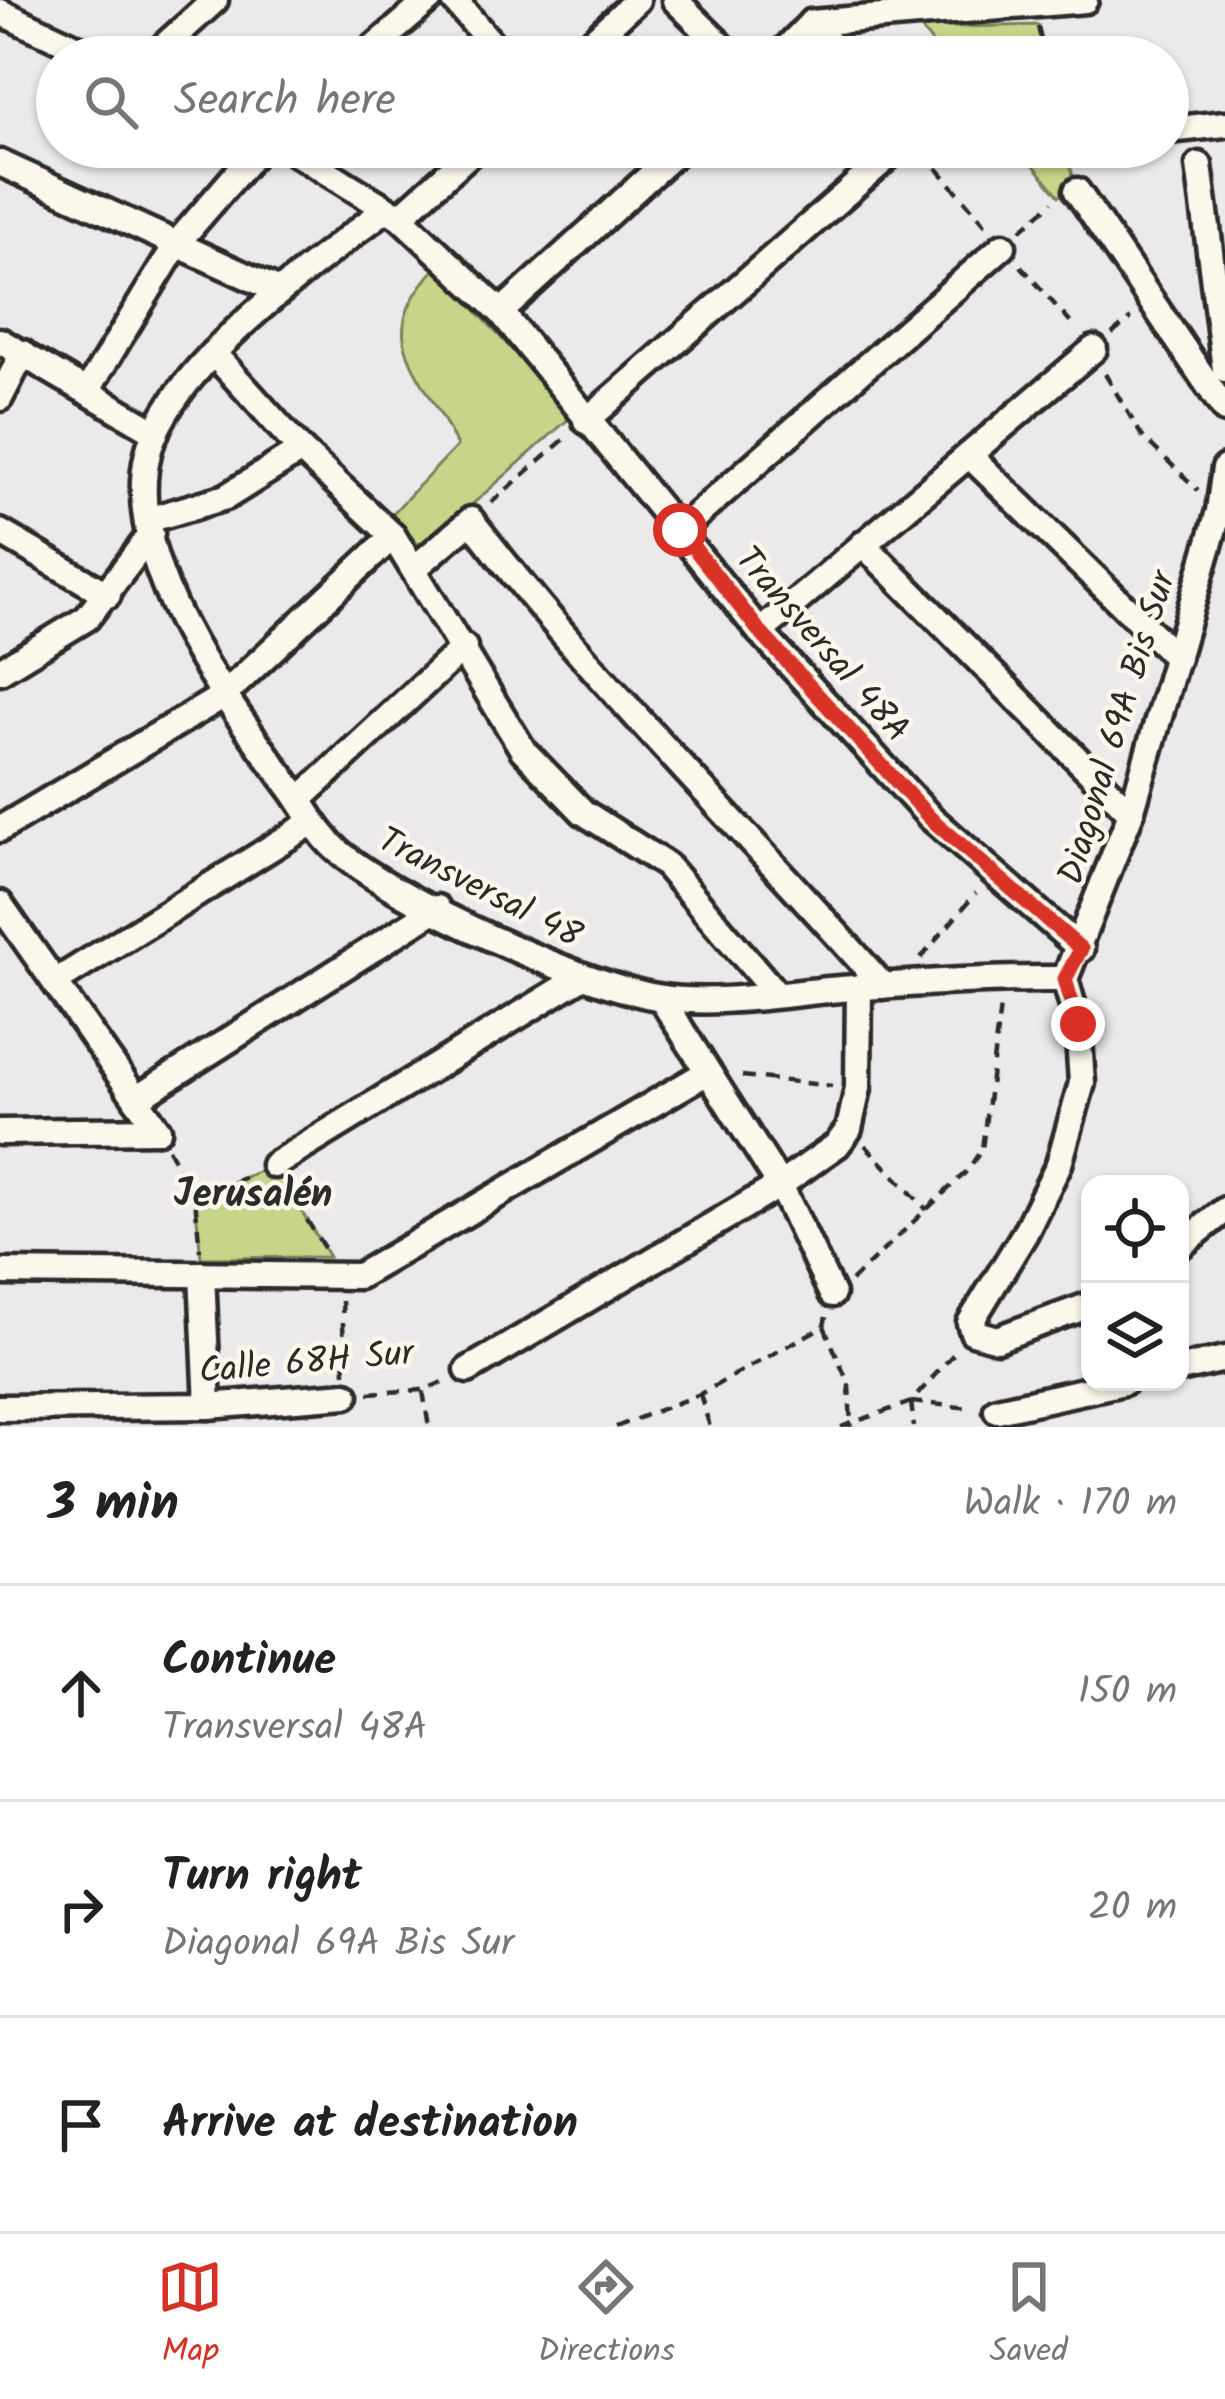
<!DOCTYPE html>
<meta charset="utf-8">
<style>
:root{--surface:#fff;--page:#f6f6f6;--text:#222;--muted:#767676;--line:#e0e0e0;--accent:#d93025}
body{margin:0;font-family:Kalam,sans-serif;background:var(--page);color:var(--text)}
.controls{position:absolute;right:36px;bottom:36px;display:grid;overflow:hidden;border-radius:24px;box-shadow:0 3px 9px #0004}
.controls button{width:108px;height:108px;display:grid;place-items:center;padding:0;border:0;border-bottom:3px solid var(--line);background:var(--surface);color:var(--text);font:60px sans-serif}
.stop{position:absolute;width:36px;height:36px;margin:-27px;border:9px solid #d93025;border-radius:50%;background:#fff}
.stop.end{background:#d93025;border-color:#fff;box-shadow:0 3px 12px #0008}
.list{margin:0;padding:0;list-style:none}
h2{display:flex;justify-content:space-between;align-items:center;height:156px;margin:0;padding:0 48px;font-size:51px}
h2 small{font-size:39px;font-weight:400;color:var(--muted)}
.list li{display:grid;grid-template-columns:78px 1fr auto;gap:36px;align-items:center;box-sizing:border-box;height:216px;padding:0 48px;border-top:3px solid var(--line)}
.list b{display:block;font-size:45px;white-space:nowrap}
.list p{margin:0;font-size:39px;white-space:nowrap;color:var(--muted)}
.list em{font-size:39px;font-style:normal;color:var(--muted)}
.icon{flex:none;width:66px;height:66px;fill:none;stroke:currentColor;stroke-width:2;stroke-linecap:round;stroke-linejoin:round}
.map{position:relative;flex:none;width:1225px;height:1427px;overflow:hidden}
.search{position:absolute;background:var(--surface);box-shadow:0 3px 9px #0004;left:36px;right:36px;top:36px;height:132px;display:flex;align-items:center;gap:30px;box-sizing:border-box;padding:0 42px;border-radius:66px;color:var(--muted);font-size:45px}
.sheet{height:804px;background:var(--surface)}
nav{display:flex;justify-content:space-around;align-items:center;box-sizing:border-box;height:168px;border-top:3px solid var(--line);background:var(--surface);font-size:33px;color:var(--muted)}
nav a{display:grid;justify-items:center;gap:6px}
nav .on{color:var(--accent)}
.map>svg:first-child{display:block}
</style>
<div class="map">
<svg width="1225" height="1427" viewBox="0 0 1225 1427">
<rect width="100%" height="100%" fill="#ebe9ea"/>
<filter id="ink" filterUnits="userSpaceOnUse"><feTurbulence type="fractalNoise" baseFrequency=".00833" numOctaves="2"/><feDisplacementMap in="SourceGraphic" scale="24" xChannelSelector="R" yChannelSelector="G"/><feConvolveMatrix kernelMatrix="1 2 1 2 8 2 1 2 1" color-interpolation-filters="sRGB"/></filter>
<g filter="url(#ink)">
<!-- green -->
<g fill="#c6d589" stroke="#78805a" stroke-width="3">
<path d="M1038,25l7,32h-101l-24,-29z"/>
<path d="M1019,147h46l12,44 -18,5z"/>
<path d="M437,267l135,149 -150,133 -30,-35 65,-68c-32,-74 -91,-106 -20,-179z"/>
<path d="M274,1165l55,92 -128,1 -6,-60z"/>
</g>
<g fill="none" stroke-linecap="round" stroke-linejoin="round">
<defs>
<g id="minor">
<path d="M454,0l49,57"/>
<path d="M675,0l58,57"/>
<path d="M0,12l97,45"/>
<path d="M811,23l274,-23"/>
<path d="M811,23l30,34"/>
<path d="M152,57l63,-57"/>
<path d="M363,57l66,-57"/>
<path d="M575,57l62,-57"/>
<path d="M778,57l33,-34"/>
<path d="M1168,130l57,-6"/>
<path d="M286,147l114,70 101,95 259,320 170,185 151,132"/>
<path d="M0,163l279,128"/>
<path d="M1199,165l26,204"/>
<path d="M1077,191l148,219"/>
<path d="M386,209c-70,54 -216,156 -238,244 -27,110 80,250 141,333 17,22 27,46 49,65 58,50 243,133 319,146 54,9 119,-2 172,-7 79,-7 157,-12 236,-11"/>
<path d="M400,217l77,-70"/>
<path d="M501,312l181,-165"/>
<path d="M0,341l156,91"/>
<path d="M213,353l88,97 92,86 130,214 60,62 83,53 111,130"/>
<path d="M87,391l91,-149 82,-95"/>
<path d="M0,398l23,-45"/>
<path d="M586,421l313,-274"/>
<path d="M969,455l208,203"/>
<path d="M148,520l78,-23 75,-47"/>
<path d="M680,530l323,-284"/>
<path d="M0,532l108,63"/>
<path d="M863,544l268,269"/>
<path d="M415,568l56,-48c126,166 275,310 412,466"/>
<path d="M760,632l334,-283"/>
<path d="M0,671l87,-53 64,-84"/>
<path d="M299,800l165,-153"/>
<path d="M0,829l223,-133 170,-160"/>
<path d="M0,904l158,226"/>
<path d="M55,982l256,-159"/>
<path d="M661,998l119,187 52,109"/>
<path d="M136,1099l301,-191"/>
<path d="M0,1132l158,-2"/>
<path d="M274,1165l306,-187"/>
<path d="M1180,1246l45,-36"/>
<path d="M0,1272l359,4 347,-203"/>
<path d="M202,1274l6,132"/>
<path d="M1090,1305l-93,34 -24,-7 -3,-9 55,-90 34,-69 23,-81 -4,-59 -13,-45 66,-166 88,-302 6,-43"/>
<path d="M1180,1369l45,-10"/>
<path d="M468,1370l312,-185 57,-40 12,-16 9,-41 1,-101"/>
<path d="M0,1408l208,-2 138,-11"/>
<path d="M997,1410l127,-28"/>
</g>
</defs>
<!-- minor casing -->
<use href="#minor" stroke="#2b2b2b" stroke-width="33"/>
<!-- path -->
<g stroke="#2b2b2b" stroke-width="4.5" stroke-dasharray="12 9" stroke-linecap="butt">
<path d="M1038,27l7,30"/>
<path d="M1065,147l5,19"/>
<path d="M923,152l63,73"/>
<path d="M1021,230l32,-28"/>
<path d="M1021,266l55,63"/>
<path d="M1112,334l19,-16"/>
<path d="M1105,374l37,62 56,54"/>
<path d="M491,503l77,-67"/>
<path d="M921,958l55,-65"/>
<path d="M742,1076l90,10"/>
<path d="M865,1145l62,65"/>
<path d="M168,1149l27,49 5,53"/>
<path d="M285,1184l41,67"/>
<path d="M195,1198l56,-23"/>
<path d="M851,1281l116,-110 15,-22 18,-142"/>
<path d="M342,1301l3,72"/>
<path d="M824,1326l25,59 2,42"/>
<path d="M423,1391l6,36"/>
<path d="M369,1393l54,-3 23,-9"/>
<path d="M700,1394l10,33"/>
<path d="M911,1402l60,6"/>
<path d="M911,1402l3,25"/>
<path d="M616,1427l84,-33 124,-68 2,-9"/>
<path d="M841,1427l70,-25 47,-53"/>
</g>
<!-- minor -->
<use href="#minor" stroke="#fbf7ec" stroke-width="24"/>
</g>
</g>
<g fill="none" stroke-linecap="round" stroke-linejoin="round" filter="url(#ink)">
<!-- route -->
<path stroke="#d93025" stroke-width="15" d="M680,530l80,102 170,186 151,131 -16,30 13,45"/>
</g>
<g text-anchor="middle" stroke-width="9" stroke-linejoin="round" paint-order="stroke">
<!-- street labels -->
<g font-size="36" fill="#2b2b2b" stroke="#fbf7ec">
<text transform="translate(824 643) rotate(49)" y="13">Transversal 48A</text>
<text transform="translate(1115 727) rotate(-73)" y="13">Diagonal 69A Bis Sur</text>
<text transform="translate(481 886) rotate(27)" y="13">Transversal 48</text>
<text transform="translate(306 1360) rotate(-5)" y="13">Calle 68H Sur</text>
</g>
<!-- neighbourhood labels -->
<g font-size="39" font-weight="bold" fill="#2b2b2b" stroke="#fbf7ec">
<text x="253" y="1206">Jerusalén</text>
</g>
</g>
</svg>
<div class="controls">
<button><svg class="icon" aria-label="locate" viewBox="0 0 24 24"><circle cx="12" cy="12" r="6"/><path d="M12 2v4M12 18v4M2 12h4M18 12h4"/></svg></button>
<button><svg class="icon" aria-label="layers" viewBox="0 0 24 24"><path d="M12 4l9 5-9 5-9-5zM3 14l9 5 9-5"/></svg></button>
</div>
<div class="stop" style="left:680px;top:530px"></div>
<div class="stop end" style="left:1078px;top:1024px"></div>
<div class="search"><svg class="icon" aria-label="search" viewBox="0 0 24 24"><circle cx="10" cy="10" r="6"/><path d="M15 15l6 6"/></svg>Search here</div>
</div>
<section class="sheet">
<h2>3 min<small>Walk · 170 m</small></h2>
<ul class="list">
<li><svg class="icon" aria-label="ahead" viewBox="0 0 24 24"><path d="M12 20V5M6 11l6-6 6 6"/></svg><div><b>Continue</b><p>Transversal 48A</p></div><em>150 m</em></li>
<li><svg class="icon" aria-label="right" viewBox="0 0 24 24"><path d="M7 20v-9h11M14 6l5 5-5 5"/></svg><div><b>Turn right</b><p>Diagonal 69A Bis Sur</p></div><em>20 m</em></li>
<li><svg class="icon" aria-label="arrive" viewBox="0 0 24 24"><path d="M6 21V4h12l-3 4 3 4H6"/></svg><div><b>Arrive at destination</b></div></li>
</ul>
</section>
<nav>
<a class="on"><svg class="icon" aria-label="map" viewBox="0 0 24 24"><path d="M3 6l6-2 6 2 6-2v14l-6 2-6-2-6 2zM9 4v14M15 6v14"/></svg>Map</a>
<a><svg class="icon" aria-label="directions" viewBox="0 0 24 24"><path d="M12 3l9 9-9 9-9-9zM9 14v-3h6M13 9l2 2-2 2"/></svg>Directions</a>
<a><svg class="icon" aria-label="saved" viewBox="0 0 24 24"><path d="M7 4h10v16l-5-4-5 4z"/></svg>Saved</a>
</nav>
